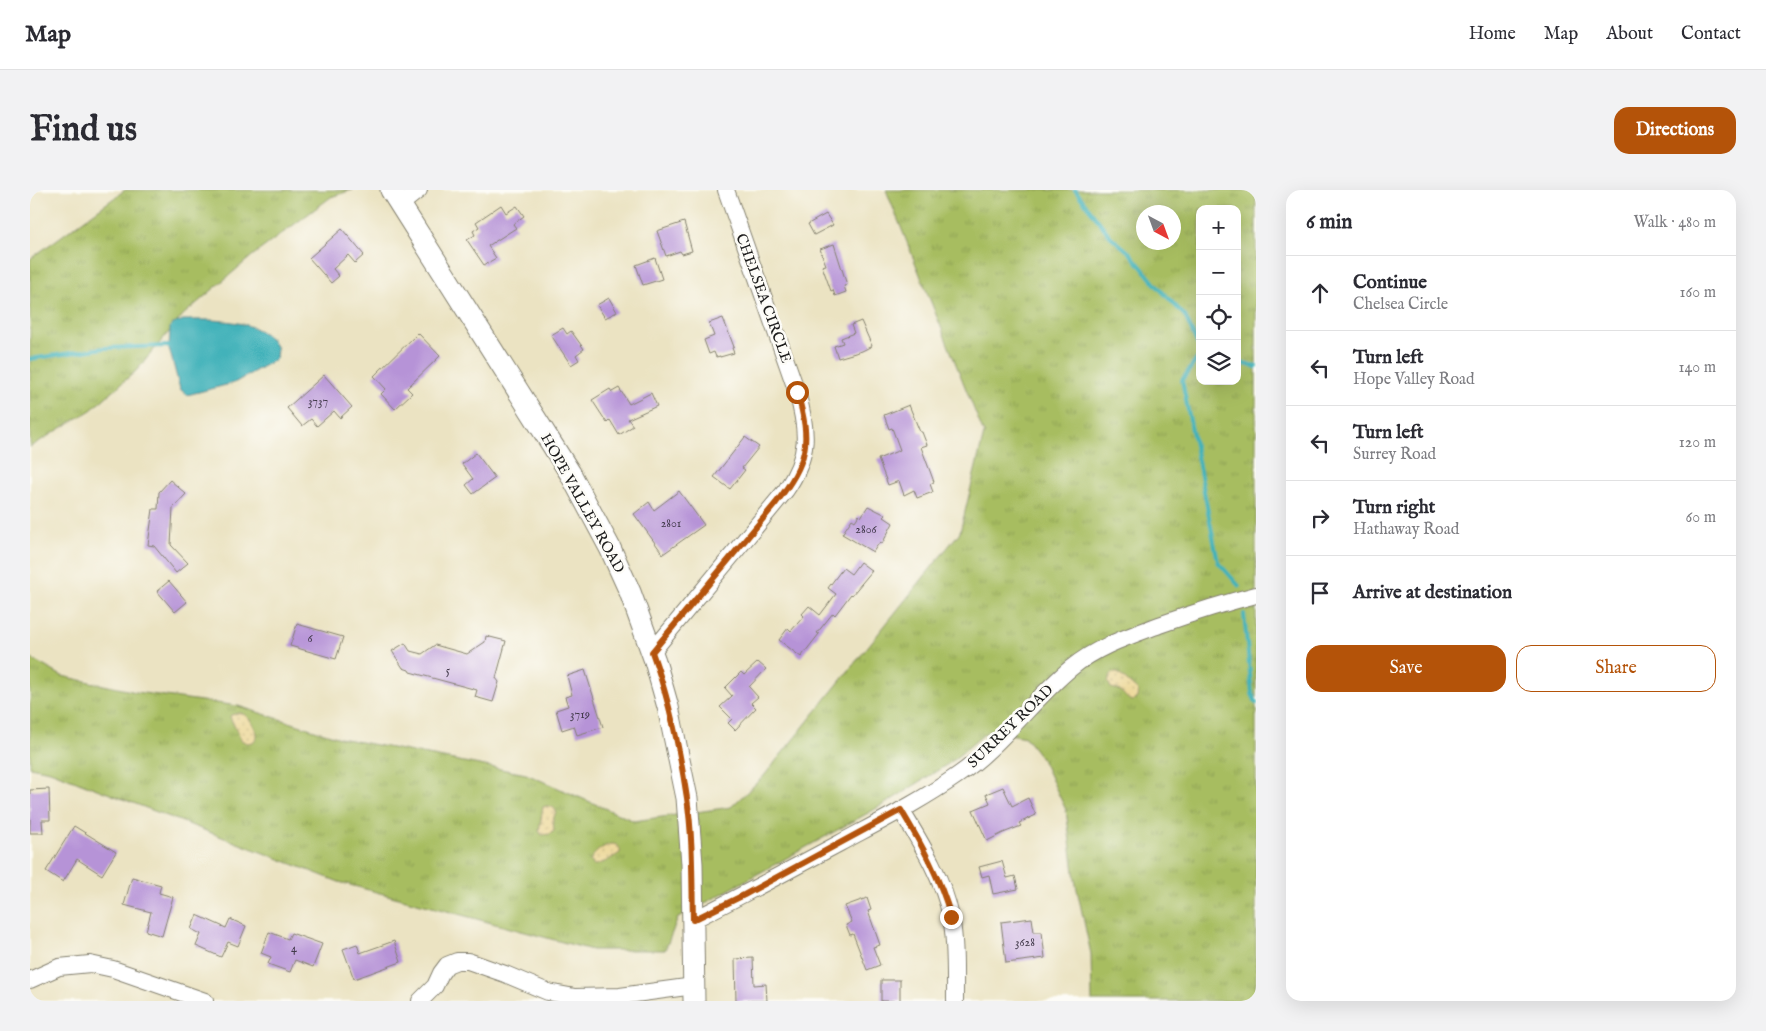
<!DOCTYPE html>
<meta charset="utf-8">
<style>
:root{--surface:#fff;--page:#f2f2f3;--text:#2b2b33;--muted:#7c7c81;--line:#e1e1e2;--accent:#b45309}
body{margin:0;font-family:"IM FELL English",serif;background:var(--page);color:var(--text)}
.controls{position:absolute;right:15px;top:15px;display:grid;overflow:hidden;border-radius:10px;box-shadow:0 5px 20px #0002}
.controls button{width:45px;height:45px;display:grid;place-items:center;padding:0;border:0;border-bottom:1px solid var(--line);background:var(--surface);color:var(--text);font:25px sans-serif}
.compass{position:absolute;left:1106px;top:15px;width:45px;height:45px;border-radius:50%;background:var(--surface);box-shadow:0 5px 20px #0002;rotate:139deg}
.stop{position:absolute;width:15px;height:15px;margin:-11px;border:4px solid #b45309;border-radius:50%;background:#fff}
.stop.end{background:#b45309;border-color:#fff;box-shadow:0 1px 5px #0008}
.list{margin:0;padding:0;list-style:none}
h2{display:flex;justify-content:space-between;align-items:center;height:65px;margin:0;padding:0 20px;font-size:21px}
h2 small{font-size:16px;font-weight:400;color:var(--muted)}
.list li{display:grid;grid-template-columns:32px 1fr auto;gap:15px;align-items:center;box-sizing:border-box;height:75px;padding:0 20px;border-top:1px solid var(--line)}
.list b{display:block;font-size:19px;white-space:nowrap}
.list p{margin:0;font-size:16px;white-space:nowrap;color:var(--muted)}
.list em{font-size:16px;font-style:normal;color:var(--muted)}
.actions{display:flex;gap:10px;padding:15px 20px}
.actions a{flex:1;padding:11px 0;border:1px solid var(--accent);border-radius:15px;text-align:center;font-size:18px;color:var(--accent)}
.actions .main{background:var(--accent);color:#fff}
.icon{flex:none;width:28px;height:28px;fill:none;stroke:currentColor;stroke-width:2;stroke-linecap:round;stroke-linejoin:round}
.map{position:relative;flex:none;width:1226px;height:811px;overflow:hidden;border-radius:15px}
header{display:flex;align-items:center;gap:30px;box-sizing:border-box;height:70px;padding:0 25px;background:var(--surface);border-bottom:1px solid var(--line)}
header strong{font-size:24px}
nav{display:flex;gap:28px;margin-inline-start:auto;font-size:18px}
.intro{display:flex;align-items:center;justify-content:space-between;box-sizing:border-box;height:120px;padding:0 30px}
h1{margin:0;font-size:35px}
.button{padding:12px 22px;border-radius:15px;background:var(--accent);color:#fff;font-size:18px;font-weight:700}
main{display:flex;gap:30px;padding:0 30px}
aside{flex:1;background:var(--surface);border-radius:15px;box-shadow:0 5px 20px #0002}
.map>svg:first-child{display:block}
</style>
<header>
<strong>Map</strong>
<nav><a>Home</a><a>Map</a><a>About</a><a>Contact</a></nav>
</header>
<div class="intro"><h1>Find us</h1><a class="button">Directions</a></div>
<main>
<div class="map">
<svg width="1226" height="811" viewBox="0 0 1226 811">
<defs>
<pattern id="grass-tufts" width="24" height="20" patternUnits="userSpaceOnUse" patternTransform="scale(1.25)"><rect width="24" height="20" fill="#a7bd61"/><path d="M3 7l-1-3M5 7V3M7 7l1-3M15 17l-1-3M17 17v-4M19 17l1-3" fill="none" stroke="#8fa254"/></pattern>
<pattern id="sand-dots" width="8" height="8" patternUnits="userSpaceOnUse" patternTransform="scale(1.25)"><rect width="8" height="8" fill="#eeda9e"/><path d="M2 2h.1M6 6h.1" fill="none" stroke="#ccba88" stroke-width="1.8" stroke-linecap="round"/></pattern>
</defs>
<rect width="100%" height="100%" fill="#fdfcf7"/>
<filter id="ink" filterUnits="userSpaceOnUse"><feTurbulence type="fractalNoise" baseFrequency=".02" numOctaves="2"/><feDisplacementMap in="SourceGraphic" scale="10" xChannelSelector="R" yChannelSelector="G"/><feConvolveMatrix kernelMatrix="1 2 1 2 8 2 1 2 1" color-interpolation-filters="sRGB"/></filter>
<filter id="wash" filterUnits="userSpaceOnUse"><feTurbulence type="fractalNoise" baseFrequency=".0096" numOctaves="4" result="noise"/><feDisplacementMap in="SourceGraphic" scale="20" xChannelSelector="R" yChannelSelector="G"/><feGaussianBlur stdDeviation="1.12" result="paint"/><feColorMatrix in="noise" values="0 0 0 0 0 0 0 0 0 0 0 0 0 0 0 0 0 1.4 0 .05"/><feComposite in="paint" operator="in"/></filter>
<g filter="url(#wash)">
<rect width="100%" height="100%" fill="#ebe3c2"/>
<!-- grass -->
<g fill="url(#grass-tufts)" stroke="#626c3e" fill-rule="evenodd">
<path d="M95,0h227l-21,7 -79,59 -69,59 -46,55 -46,40 -61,37v-188z"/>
<path d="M856,0h370v811h-164l-1,-47 -16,-74 -9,-70 -24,-51 -17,-22 -36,-7 -38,32 -63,40 -210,116 -13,32h-73l-253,-68 -289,-111 -20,-4v-109l32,18 74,16 102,14 102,32 186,36 108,47 97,-14 32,-30 197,-245 24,-98zM1170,19h37v172h-37zM1114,22h30v30h-30z"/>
</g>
<!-- sand -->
<g fill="url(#sand-dots)" stroke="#857b5d">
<path d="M1082,483h6l18,16 2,2 -1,7 -5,3c-10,-4 -6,-10 -21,-13l-3,-6z"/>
<path d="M209,523c8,0 19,15 18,24l-4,5 -6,1 -6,-3 -11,-23 1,-2z"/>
<path d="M517,616l6,1 3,4 -3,9 1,11 -4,3 -8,1 -3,-4 4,-24z"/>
<path d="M581,654c6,0 10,3 9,9 -6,4 -21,13 -26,12l-4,-4c3,-8 13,-15 21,-17z"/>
</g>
<!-- water -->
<path fill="#42b2ba" stroke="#2f676b" d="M153,130c30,0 77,-3 94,28l-1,11 -42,24 -47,12 -7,-6 -11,-41 1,-20 1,-3z"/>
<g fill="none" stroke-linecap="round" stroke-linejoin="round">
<!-- stream -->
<g stroke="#42b2ba" stroke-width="4">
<path d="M1045,0l35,46 20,17 26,32 29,31 15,34"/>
<path d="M1170,165l-18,25 36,182 21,24"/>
<path d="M0,169l74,-11 65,-2 5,1"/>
<path d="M1207,172l19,5"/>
<path d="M1214,424l8,80 4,9"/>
</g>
</g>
<g id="blocks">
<!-- building -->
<g fill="#b693d7">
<path d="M471,15l5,8 11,-7 7,10 -11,8 3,4 -28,18 8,12 -12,7 -17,-25 8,-5 -2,-4 6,-4 -3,-5z"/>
<path d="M796,24l7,11 -19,10 -6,-11z"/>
<path d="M654,32l8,29 -10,3 -2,-3 -14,5 -9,-25z"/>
<path d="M312,39l22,26 -9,8 -7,-8 -15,14 6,7 -8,7 -22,-25z"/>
<path d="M804,54l13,41 -3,1 2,6 -11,4 -2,-6 -2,1 -9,-25 4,-1 -6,-16z"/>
<path d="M625,68l7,21 -19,6 -7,-20z"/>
<path d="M579,108l8,14 -12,6 -8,-13z"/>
<path d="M693,128l11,29 -2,1 2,5 -14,4v-1l-4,1 -2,-5 -5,2 -5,-14 10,-4 -5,-13z"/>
<path d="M831,131l11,25 -10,5 -24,7 -4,-12 9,-3 -2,-5 13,-5 -3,-8z"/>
<path d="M533,138l4,6 4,-3 13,18 -8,6 3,5 -8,5 -20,-30z"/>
<path d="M388,143l22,23 -33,32 5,5 -17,16 -14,-15 5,-5 -12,-13z"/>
<path d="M294,185l28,32 -12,11 -6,-7 -17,15 -6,-7 -9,7 -15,-18z"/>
<path d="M589,198l10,16 22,-11 6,13 -29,13 5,7 -14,9 -9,-15 -3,3 -15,-23 18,-11 2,3z"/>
<path d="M879,215l11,27h2l5,13 -6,2 13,35 -4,2 3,8 -16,6 -3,-8 -10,5 -5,-14 -11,4 -10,-26 22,-9 -8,-22 -3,1 -5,-14z"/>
<path d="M715,247l14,10 -17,21 3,2 -15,19 -16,-12z"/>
<path d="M446,263l19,25 -22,16 -7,-9 7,-6 -11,-15z"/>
<path d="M140,290l16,14 -13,14 -2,37 17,18 -12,10 -22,-27 -6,-1 5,-36h5l1,-17z"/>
<path d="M649,301l25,34 -41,29 -29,-40 15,-12 5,8z"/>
<path d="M838,316l18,9 -2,2 9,6 -11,21 -3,-1 -6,9 -31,-18 10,-15 3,2 4,-6 2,2z"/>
<path d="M830,372l12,9 -20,24 -1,-1 -16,21 -2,-2 -16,20 2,1 -18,23 -22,-17 9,-12 3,3 13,-15 -2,-2 7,-8 11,9 16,-21 -8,-6 15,-20 8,6z"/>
<path d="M139,391l18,21 -12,10 -18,-21z"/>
<path d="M267,434l46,13 -7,22 -46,-13z"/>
<path d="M456,446l20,5 -10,37 3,4 -6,20 -18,-5 2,-7 -67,-18 -1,-2 -6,-2 -11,-17 13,-8 5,8 12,3 13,-9 32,9 18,-12z"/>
<path d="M728,472l8,7 -17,18 9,10 -7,6 5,5 -21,22 -7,-7 4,-4 -12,-12 12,-11 -7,-8 16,-16 3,3z"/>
<path d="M555,480l18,57 -26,8 -3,-9 -12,4 -6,-20 12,-4 -3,-9 7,-2 -5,-19z"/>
<path d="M973,597l9,19 16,-8 8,17 -17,8 2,3 -18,7 -16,8 -14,-31 17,-7 -4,-9z"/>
<path d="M19,599l1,31h-8l1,13h-13v-43z"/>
<path d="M44,636l42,26 -14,23 -25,-16 -14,23 -17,-11z"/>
<path d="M972,671l5,17 8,-2 3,13 -25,5 -4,-19 -7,2 -3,-10z"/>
<path d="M102,687l29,8 -2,8 14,4 -11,39 -16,-5 5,-19 -27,-7z"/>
<path d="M837,708l4,12 -3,1 12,34 -7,2 7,18 -13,5 -14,-36 -3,1 -4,-10 6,-3 -7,-16z"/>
<path d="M167,725l29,13 4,-9 16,7 -8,20 -10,-4 -7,15 -25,-11 5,-12 -10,-5z"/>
<path d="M1002,728l2,14h8l3,26 -39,5 -5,-41z"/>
<path d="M239,742l19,7 3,-6 31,11 -9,23 -18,-7 -5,12 -22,-8 3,-7 -10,-4z"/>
<path d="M364,751l7,21 -47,17 -11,-30 14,-5 3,9z"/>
<path d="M723,768l1,27 12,-1 1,17h-31l-1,-42z"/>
<rect x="851" y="790" width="19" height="21"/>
</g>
</g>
</g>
<g filter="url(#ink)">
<use href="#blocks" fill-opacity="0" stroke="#84806f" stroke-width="1"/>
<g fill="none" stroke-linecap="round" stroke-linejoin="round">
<defs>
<g id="minor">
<path d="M370,15l19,-15"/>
<path d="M622,462l134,-162c24,-35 22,-59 11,-98l-71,-202"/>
<path d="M871,620c20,33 42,68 50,107 5,25 4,58 4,84"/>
<path d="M663,730c50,-25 98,-51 147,-77 41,-22 81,-42 118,-68 43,-29 73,-74 113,-107 27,-22 59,-32 91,-44 31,-11 62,-21 94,-29"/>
<path d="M0,790l29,-13 31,-3 23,5 92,32"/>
<path d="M390,811l15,-15 6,-13 6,-8 10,-4h11l37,13 43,18 27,5 45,-1 74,-10"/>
</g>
<path id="major" d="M361,0l179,283 40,75 20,44 25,69 13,46 19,91 5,66 2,137"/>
</defs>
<!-- minor casing -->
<use href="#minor" stroke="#84806f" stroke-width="18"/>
<!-- major casing -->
<use href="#major" stroke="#84806f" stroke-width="23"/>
<!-- minor -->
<use href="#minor" stroke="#fff" stroke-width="16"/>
<!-- major -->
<use href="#major" stroke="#fff" stroke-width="21"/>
</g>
</g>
<g fill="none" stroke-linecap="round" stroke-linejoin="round" filter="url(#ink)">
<!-- route -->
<path stroke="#b45309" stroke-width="6" d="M767,202c15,51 11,69 -21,111l-124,149c16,44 28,99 35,146 6,40 5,81 6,122l51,-25 157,-85c21,35 39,68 50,107"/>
</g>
<g text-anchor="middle" stroke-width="5" stroke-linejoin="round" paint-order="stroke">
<!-- number labels -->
<g font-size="12" fill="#423a4b">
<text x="288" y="215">3737</text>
<text x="641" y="337">2801</text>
<text x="836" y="343">2806</text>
<text x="280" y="452">6</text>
<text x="418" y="484">5</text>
<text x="550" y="528">3719</text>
<text x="995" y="756">3628</text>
<text x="264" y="762">4</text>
</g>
<!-- street labels -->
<g font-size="15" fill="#1c1c1c" stroke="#fdfcf7">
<text transform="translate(734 108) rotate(70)" y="5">CHELSEA CIRCLE</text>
<text transform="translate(553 313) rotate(61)" y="5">HOPE VALLEY ROAD</text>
<text transform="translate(980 536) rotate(-44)" y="5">SURREY ROAD</text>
</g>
</g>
</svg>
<div class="controls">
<button>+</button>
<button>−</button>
<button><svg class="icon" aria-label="locate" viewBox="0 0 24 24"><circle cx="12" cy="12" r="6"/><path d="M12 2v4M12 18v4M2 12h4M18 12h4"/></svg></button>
<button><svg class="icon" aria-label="layers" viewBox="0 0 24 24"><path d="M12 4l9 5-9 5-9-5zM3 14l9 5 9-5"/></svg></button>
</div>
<svg class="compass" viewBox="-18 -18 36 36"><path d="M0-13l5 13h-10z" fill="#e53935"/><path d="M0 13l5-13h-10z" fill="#7c7c81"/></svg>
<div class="stop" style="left:767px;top:202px"></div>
<div class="stop end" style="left:921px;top:727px"></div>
</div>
<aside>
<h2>6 min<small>Walk · 480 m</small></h2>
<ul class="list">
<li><svg class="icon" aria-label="ahead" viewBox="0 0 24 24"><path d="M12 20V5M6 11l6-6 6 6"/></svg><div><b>Continue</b><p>Chelsea Circle</p></div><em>160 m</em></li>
<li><svg class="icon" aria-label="left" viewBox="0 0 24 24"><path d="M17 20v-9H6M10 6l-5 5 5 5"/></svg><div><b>Turn left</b><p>Hope Valley Road</p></div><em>140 m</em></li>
<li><svg class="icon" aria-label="left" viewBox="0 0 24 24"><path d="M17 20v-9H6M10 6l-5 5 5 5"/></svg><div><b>Turn left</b><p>Surrey Road</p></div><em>120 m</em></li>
<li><svg class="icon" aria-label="right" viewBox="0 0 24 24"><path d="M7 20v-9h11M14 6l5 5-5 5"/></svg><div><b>Turn right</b><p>Hathaway Road</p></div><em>60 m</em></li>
<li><svg class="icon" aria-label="arrive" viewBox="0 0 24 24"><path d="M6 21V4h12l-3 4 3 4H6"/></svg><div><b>Arrive at destination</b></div></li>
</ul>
<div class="actions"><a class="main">Save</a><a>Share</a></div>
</aside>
</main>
